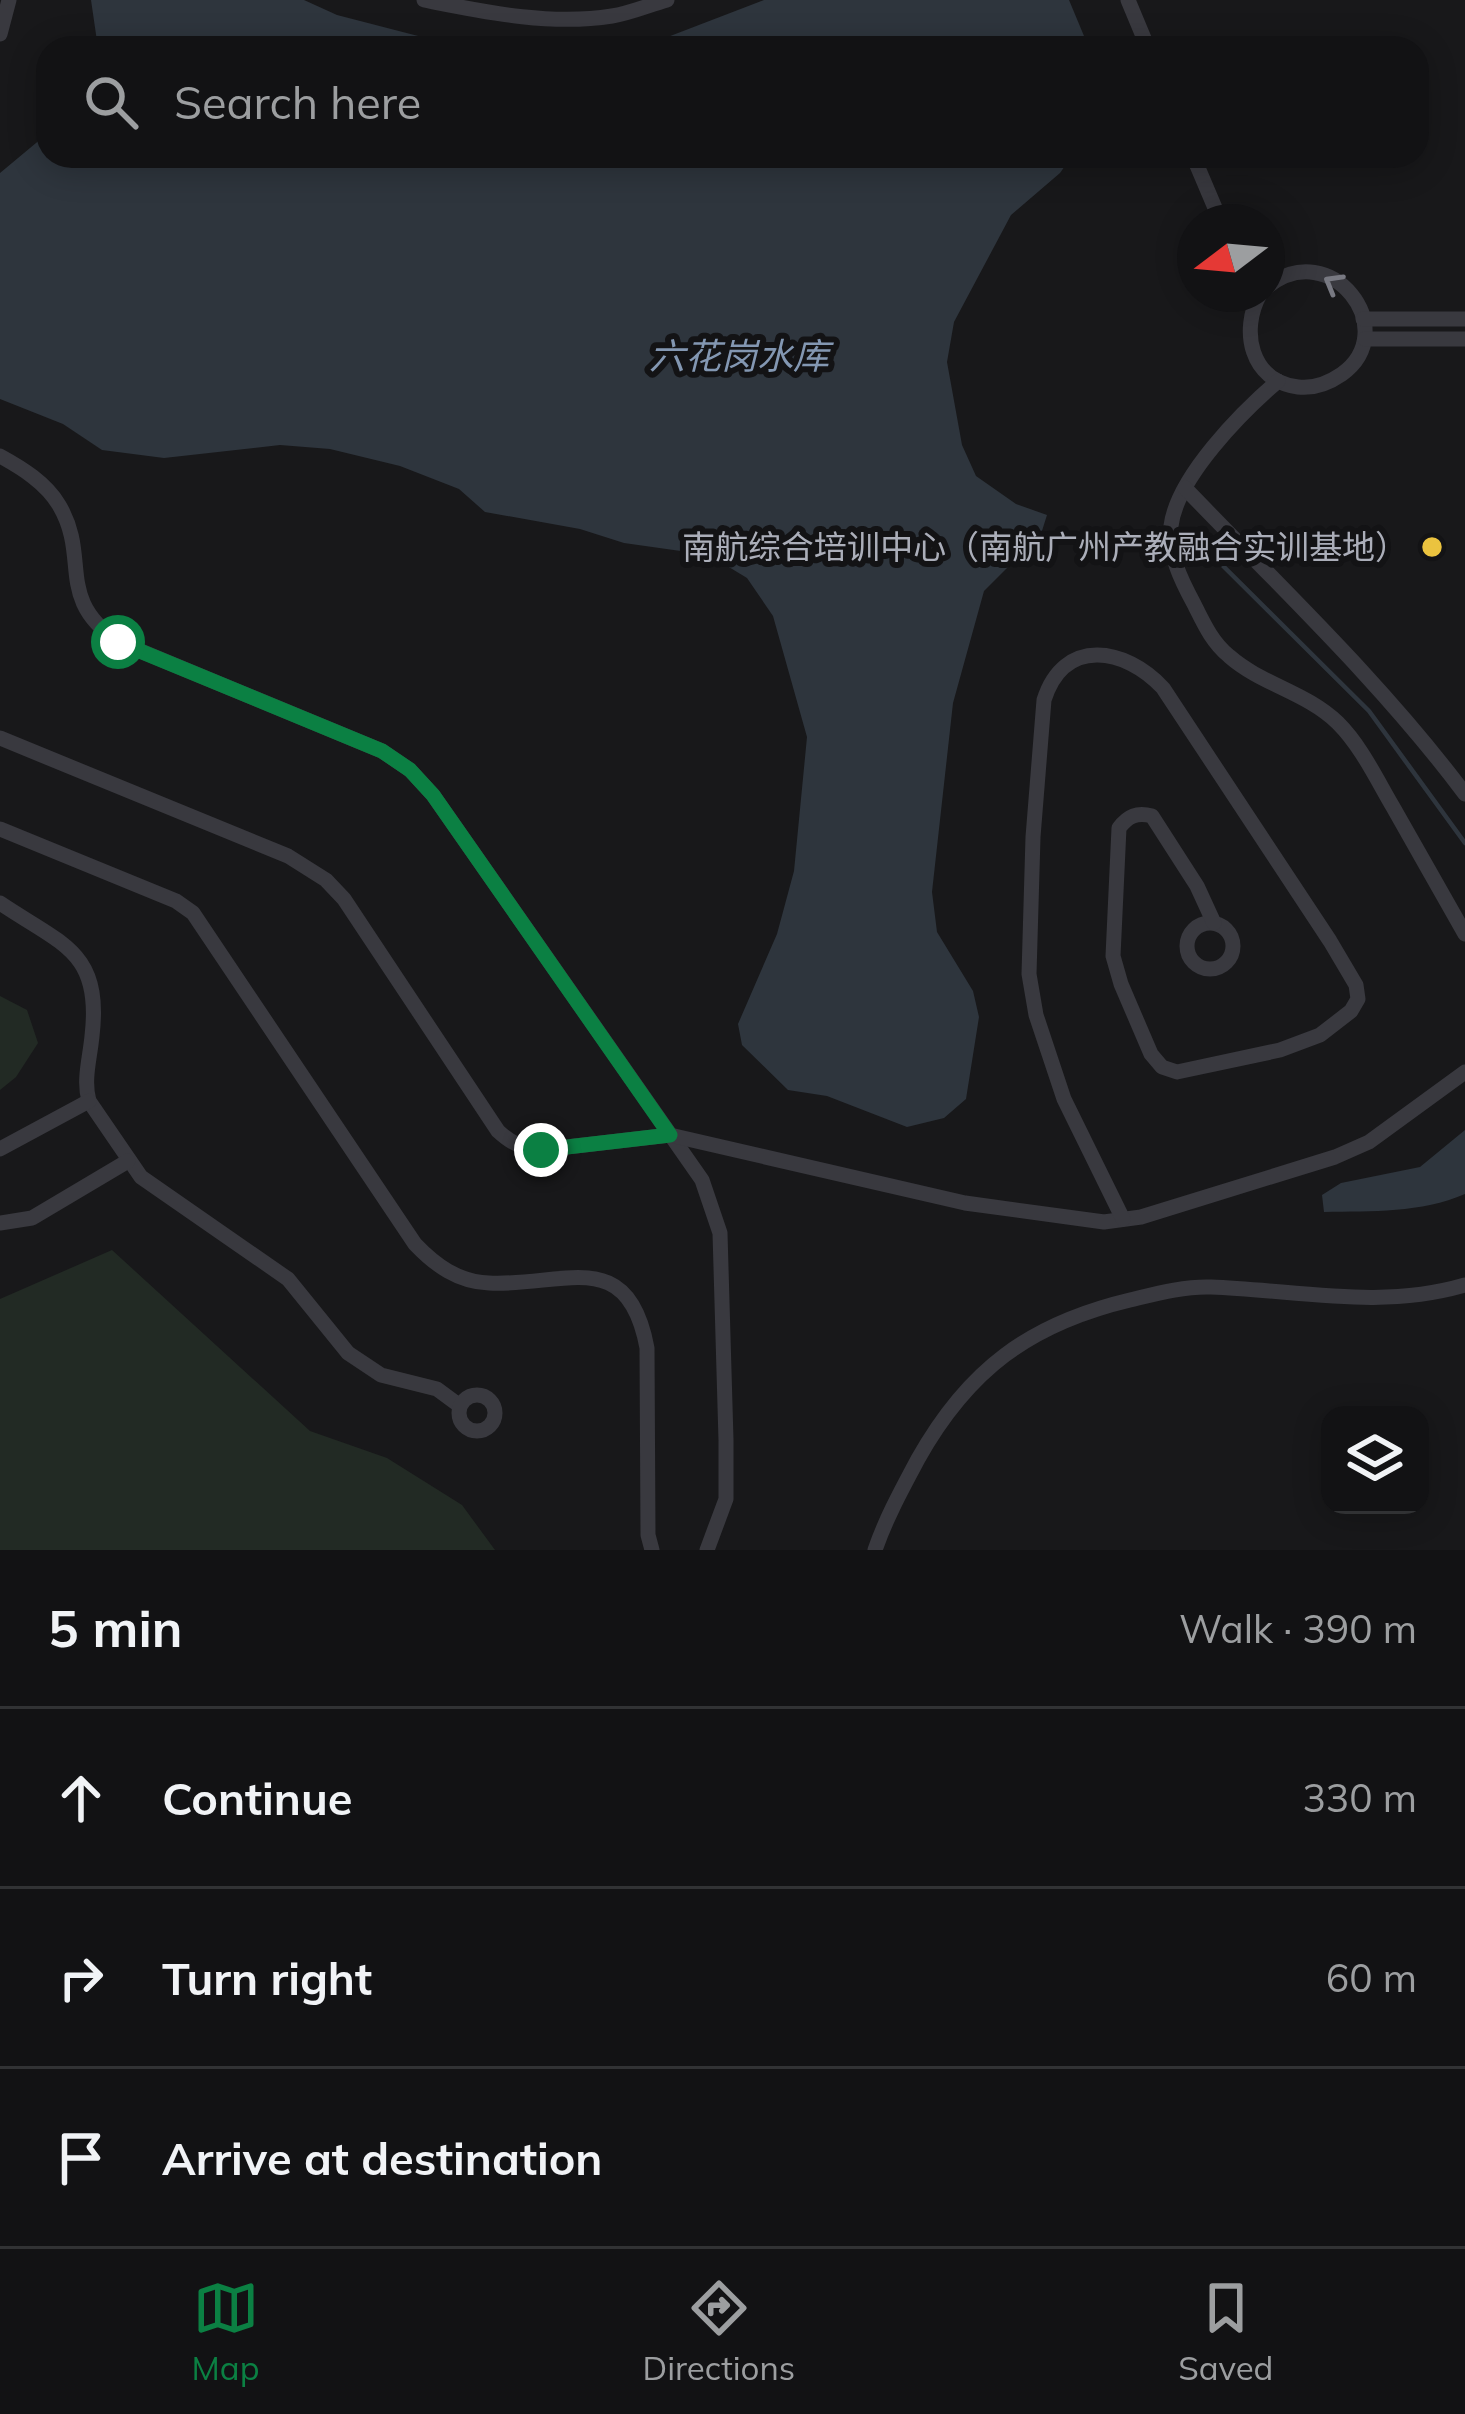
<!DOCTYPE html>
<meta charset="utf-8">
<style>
:root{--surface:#121214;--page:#1b1b1d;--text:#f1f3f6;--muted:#9c9ea0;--line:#313234;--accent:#0b8043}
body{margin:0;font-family:Mulish,"Noto Sans SC",sans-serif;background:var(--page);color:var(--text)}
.controls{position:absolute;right:36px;bottom:36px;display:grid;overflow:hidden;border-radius:24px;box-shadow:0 6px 30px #0003}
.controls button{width:108px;height:108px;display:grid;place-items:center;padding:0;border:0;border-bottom:3px solid var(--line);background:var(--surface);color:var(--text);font:60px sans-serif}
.compass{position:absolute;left:1177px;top:204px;width:108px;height:108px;border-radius:50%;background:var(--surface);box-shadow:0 6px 30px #0003;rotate:254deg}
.stop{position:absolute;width:36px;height:36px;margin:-27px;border:9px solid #0b8043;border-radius:50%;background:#fff}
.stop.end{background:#0b8043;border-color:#fff;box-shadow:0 3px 12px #0008}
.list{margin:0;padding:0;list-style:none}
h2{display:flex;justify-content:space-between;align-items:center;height:156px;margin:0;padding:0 48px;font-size:51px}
h2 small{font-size:39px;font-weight:400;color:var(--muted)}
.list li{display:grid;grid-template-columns:78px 1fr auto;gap:36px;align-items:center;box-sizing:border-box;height:180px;padding:0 48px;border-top:3px solid var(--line)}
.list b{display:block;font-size:45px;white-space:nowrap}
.list em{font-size:39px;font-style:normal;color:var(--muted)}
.icon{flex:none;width:66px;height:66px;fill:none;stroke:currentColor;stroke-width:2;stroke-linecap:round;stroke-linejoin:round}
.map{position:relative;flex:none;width:1465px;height:1550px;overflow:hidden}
.search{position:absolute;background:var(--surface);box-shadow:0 6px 30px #0003;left:36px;right:36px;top:36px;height:132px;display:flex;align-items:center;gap:30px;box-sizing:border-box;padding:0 42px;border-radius:36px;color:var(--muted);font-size:45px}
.sheet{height:696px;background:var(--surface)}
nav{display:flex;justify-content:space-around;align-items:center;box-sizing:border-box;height:168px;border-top:3px solid var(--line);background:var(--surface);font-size:33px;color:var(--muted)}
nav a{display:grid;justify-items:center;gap:6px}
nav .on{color:var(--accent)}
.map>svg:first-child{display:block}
</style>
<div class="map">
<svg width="1465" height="1550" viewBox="0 0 1465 1550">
<rect width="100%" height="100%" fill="#18181a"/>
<!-- green -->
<g fill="#222a24">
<path d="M0,996l27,14 11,33 -22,34 -16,13z"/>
<path d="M112,1250l198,181 77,27 75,47 33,45h-495v-251z"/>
</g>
<!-- water -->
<g fill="#2e353d">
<path d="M91,0h213l33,15 112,29 37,4h-388z"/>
<path d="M764,0h305l20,48h-450z"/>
<path d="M48,133v23h1024l-12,17 -49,42 -57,107 -7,40 15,83 14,31 40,28 31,11 -6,19 -57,57 -31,112 -21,189 5,40 36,59 6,26 -13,82 -22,19 -37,9 -80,-31 -39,-6 -46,-45 -4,-21 39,-90 17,-63 13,-134 -34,-121 -26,-38 -38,-23 -85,-12 -44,-14 -95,-17 -26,-23 -59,-23 -70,-17 -50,-4 -116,13 -62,-8 -39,-26 -63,-25v-226z"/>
<path d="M1465,1130v64c-44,19 -93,17 -141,18l-2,-17 19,-12 79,-16z"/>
</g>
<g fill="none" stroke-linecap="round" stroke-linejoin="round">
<!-- stream -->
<path stroke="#2e353d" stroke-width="4.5" d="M1203,546l166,165 96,132"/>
<!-- street -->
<g stroke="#39393f" stroke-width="15">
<path d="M424,0c61,12 126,26 188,16 19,-3 37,-11 55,-16"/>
<path d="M1128,0l20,48"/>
<path d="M0,34l9,-34"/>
<path d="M1193,156l28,66"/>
<path d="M1260,294c-20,36 -10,87 38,93 17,2 31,-4 44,-13 61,-44 -11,-139 -75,-87"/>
<path d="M1363,319h102"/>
<path d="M1365,339h100"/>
<path d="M1278,381c-36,31 -101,96 -107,145 -3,28 10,54 23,78 10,20 18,38 35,52 33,29 77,36 109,67 23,23 38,55 55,84 24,42 48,85 72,127"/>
<path d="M0,456c22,12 46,27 59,49 32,54 -5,93 60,137l263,109 28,19 23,25 269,385 18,53 6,207v59l-19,51"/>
<path d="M1185,488c95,99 197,195 280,306"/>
<path d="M0,738l288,118 38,24 18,19 154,232c14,13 24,17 43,19l129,-15 295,68 139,19 37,-5 194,-60 34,-15 96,-70"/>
<path d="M0,829l176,72 17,12 222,331c20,21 43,38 74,39 74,4 139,-39 158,65l1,187 4,15"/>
<path d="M0,903c62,42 102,48 92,133 -2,22 -9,44 -3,65l52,76 147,102 60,74 33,22 56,14 23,17"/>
<circle cx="1210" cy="946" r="23"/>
<path d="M0,1149l89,-48"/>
<path d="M1123,1219l-59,-120 -28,-84 -7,-41 4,-137 11,-137c20,-63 81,-53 119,-12l167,253 26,44 2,14 -7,12 -31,24 -40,15 -103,22 -15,-5 -11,-13 -30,-70 -8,-28 6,-128c9,-12 18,-16 33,-12l45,70 17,37"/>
<path d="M0,1223l32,-5 96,-57"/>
<circle cx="477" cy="1413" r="18"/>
<path d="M875,1550c11,-32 27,-61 43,-91 50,-89 111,-135 212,-159 25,-6 54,-14 81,-13 86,3 169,23 254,-2"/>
</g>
</g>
<!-- one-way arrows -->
<defs><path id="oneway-chevron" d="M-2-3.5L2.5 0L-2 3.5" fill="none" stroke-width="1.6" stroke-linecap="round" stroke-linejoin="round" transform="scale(3)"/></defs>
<use stroke="#787982" href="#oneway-chevron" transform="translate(1333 283) rotate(-150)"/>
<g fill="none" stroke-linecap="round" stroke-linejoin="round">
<!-- route -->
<path stroke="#0b8043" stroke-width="15" d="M118,642l264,109 28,19 23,25 237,340 -129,15"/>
</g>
<!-- markers -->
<circle fill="#ebc33f" stroke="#131315" stroke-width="4.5" cx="1432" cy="547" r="12"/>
<g text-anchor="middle" stroke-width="12" stroke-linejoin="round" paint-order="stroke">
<!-- poi labels -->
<g font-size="33" fill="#abaeb9" stroke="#131315" text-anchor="end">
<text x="1408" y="559">南航综合培训中心（南航广州产教融合实训基地）</text>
</g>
<!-- water labels -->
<g font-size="36" font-style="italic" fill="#8397b2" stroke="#131315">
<text x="739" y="369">六花岗水库</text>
</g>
</g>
</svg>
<div class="controls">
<button><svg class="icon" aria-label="layers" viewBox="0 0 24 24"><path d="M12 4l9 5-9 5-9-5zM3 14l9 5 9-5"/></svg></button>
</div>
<svg class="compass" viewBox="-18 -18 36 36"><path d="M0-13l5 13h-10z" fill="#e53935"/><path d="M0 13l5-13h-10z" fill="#9c9ea0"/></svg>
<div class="stop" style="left:118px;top:642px"></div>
<div class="stop end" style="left:541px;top:1150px"></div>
<div class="search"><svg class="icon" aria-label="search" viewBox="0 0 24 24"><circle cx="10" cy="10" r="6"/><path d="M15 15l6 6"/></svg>Search here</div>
</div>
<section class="sheet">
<h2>5 min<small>Walk · 390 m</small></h2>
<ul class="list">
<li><svg class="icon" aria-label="ahead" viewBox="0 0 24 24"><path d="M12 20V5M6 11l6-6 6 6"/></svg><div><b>Continue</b></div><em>330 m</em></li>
<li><svg class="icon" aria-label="right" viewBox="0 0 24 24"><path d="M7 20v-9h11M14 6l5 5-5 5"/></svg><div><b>Turn right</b></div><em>60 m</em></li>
<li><svg class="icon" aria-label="arrive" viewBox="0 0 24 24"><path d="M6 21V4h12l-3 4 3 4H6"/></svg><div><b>Arrive at destination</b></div></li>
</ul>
</section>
<nav>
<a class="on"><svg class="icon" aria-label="map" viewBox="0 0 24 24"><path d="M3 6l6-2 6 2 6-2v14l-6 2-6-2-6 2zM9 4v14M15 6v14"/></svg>Map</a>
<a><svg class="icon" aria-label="directions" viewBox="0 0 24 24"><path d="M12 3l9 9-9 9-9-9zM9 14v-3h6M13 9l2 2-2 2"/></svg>Directions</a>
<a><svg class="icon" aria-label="saved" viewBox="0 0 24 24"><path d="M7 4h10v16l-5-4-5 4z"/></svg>Saved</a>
</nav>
